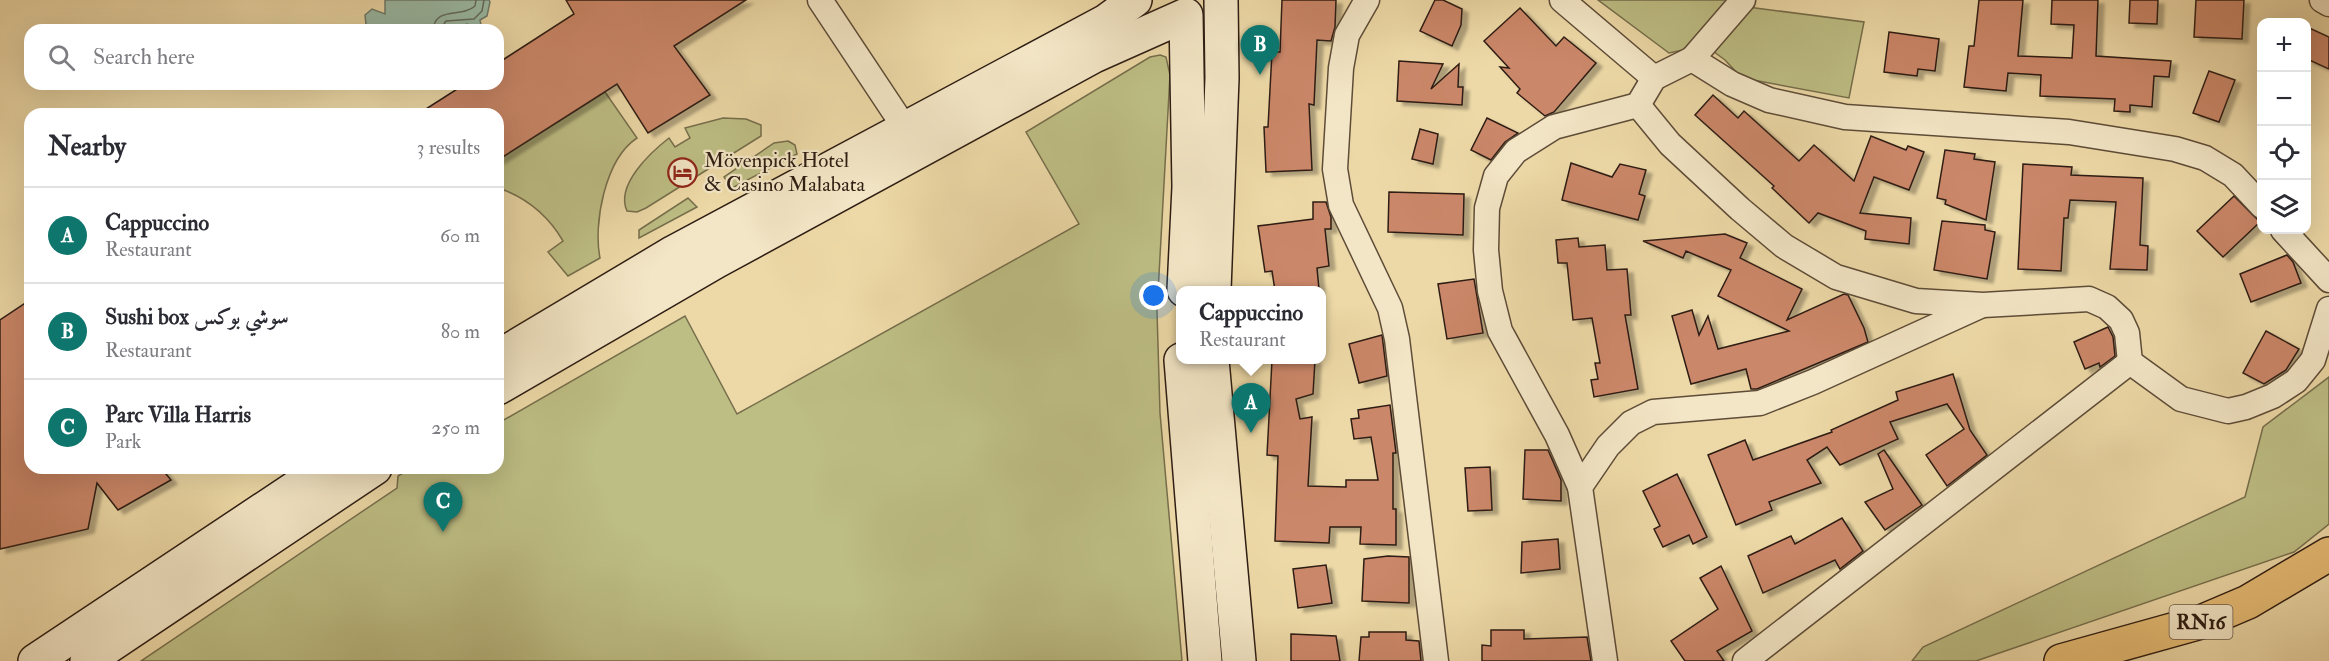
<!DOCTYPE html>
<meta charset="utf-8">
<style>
:root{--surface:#fff;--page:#f2f2f3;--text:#2b2b33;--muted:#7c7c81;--line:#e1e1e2;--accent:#0f766e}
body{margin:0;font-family:"IM FELL Double Pica",Amiri,serif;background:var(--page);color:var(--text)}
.controls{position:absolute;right:18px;top:18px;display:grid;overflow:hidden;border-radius:12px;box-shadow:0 6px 24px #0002}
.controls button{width:54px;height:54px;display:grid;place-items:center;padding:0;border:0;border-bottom:2px solid var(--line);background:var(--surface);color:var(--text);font:30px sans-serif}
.you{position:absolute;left:1154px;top:296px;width:21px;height:21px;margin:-15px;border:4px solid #fff;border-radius:50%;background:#1a73e8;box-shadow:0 0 0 9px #1a73e833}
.badge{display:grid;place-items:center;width:39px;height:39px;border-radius:50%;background:var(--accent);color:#fff;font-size:20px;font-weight:700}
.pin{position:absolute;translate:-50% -50px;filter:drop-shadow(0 2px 3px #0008)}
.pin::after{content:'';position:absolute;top:32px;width:21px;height:18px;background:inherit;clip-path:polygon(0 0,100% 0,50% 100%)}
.popup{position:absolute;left:1176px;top:286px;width:150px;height:78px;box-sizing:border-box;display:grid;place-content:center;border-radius:12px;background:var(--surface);filter:drop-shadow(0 2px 4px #0005);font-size:20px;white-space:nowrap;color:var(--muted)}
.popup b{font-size:22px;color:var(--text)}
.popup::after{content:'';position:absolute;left:50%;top:100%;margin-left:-12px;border:12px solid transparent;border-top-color:var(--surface)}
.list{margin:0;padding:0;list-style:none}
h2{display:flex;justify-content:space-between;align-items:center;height:78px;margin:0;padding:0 24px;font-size:26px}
h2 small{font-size:20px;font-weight:400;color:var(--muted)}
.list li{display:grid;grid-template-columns:39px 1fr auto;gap:18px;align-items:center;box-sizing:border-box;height:96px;padding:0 24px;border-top:2px solid var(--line)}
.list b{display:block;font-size:22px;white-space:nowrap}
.list p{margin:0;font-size:20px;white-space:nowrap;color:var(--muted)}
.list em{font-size:20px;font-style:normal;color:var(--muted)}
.icon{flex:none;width:33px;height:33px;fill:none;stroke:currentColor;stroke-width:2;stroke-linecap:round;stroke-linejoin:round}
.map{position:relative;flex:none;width:2329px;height:661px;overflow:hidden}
.search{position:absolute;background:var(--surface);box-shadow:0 6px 24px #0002;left:24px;top:24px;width:480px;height:66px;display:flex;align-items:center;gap:15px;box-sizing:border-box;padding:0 21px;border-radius:18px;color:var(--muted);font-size:22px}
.panel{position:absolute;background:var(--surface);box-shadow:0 6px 24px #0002;left:24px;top:108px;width:480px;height:366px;border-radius:18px}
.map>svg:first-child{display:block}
</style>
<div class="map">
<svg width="2329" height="661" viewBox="0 0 2329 661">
<defs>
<filter id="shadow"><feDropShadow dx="6" dy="4" stdDeviation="1.5" flood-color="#0004"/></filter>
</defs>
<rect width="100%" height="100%" fill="#edd9a7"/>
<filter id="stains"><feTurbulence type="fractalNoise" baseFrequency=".00333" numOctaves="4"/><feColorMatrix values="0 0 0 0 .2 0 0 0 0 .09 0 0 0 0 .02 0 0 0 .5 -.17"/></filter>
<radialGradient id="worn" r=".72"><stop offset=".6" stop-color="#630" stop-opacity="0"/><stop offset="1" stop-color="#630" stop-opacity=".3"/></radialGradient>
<!-- green -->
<g fill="#bdbe84" stroke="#766e4c" stroke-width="1.5">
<path d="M1598,0h143l7,7 116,15 -15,76 -107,-20 -17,-18 -30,-22 -12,12 -14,3z"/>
<path d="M1160,55l6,2 4,18 -13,236 3,102 22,248h-1041l256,-173 1,-12 13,-8h87v-49l4,2 183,-105 52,98 342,-190 -53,-92 124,-75z"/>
<path d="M605,92l32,46c-32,21 -44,86 -37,120l-32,18 -20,-24 15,-11c-14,-24 -34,-41 -59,-51l-6,10v-40z"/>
<path d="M723,118l23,1 15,6v11l-115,72 -9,4 -10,-1c-12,-26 24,-59 42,-73l6,9 15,-9 -5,-10z"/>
<path d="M788,141l7,4 2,9 -65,34 -8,-11 50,-34z"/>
<path d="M688,198l9,9 -58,31v-8z"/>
<path d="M2329,377v147l-35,28 -318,109h-64l11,-14 322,-150 18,-70z"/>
</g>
<!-- water -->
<path fill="#9abaa5" stroke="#6f7b6b" stroke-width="1.5" d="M385,0h104l1,2 -3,14 -7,4 1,5 -5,5 -9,-6 -8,5 -7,-3 -9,4h-66l-11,-6 -1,-9 7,-6 13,5z"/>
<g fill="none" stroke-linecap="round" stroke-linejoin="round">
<!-- shore -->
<g stroke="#646c5c" stroke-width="1.5">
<path d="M433,30c2,-24 29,-12 42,-24l1,-6"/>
<path d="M440,30l6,-9 28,-2 8,-8 2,-11"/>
</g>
</g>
<!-- building -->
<g fill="#cb8769" stroke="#2e1d13" stroke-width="1.5" filter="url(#shadow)">
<path d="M566,0h180l-72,46 36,49 -62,38 -31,-49 -119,76v-46h-80l47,-30h33v-21l76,-49z"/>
<path d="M1282,0h54l-1,27 -4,14 -14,-1 -3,65 -5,-1 3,66 -46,2 -2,-45h4l4,-75h8z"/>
<path d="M1435,0h8l19,9 -1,16 -9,21 -32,-15z"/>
<path d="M1979,0h44l-5,56 54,2 2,-33 -23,-1 1,-24h46l-2,56 75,5 -2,16 -15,-1 -2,31 -22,-2v7l-16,-1 1,-12 -75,-3 1,-21 -33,-2 -2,18 -42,-4 5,-41h5z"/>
<path d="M2130,0h28l-1,24 -28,-1z"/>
<path d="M2196,0h48l-2,39 -48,-2z"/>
<path d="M1520,8l36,38 8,-9 32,26 -42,49 -9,4 -28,-23 3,-4 -20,-22 9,1 -25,-27z"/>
<path d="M2307,27l22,10v32l-22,-10z"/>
<path d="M1889,32l50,7 -4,32 -17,-2 -1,7 -33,-4z"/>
<path d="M1399,61l44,3 -12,25 28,-25 -1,23h5l-1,18 -65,-4z"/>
<path d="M2209,71l26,9 -16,42 -26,-9z"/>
<path d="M1713,95l25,23 6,-7 55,50 15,-16 40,36 17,-45 35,14 2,-4 16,6 -15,38 -35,-13 -14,36 51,5 -2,26 -44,-5 1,-8 -48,-18 -9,10 -37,-35 2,-2 -79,-71z"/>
<path d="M1487,118l31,15 -13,9 -14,18 -20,-10z"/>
<path d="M1420,129l18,5 -5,30 -21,-5z"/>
<path d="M1945,150l30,4 -1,5 21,3 -9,58 -41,-16 1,-4 -9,-2z"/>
<path d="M1571,163l41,14 8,-13 26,6 -7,24 6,2 -7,24 -76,-20z"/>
<path d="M2023,164l49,3 -1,8 72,3 -3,67 8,1 -1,24 -37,-1 6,-67 -46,-2 -2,18h-4l-3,53 -43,-2z"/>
<path d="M1389,192l75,2 -1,41 -75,-3z"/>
<path d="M2234,196l26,26 -37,35 -26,-26z"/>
<path d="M1313,202h13l5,15v12h-6l4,37 -12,2 2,21 -44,2 -3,-20 -7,1 -7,-46 55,-7z"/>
<path d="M1942,221l43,4v5l10,2 -8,47 -53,-9z"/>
<path d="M1725,234l22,9 -7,15 62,31 -15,31 57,-26 4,1 16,33 4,14 -111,47h-6l-5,-20 -55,15 -19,-68 20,-6 7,25 9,-19 10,33 71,-18 -71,-35 13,-26 -45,-19 -3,7 -40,-17z"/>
<path d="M1578,238l1,9 26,-2 2,25 20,-1 4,46h-6l13,74 -44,8 -3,-17 7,-1 -3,-16h5l-8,-45 -19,2 -6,-57h-9l-2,-23z"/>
<path d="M2287,255l6,7 8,21 -50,19 -11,-28z"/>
<path d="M1474,279l9,54 -36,6 -9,-55z"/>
<path d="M30,300v168h131l10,12 -53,30 -21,-27 -9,46 -88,20v-229z"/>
<path d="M2108,327l5,10 2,19 -15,11 -1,-4 -14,6 -11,-27z"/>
<path d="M2266,331l33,18 -13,21 -22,14 -21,-11z"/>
<path d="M1382,335l5,41 -28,7 -10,-39z"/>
<path d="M1272,360h43l-2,34 -17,5 4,20 12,-2 -4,69 38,1v-7h32l-7,-43 -17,2 -3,-20 8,-1 -1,-8 32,-5 6,48h-3v56h3v36l-36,-1 1,-17h-31l-1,16 -54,-2 3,-85 -11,-1z"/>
<path d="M1953,374l17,56 17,25 -40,31 -21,-31 38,-26 -17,-25 -57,18 8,17 -58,26 -13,-18 -20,13 14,23 -52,19 3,8 -36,15 -28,-70 37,-15 8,20 79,-28 -1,-2 67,-30 -2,-8z"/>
<path d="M1525,450h23l13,30v21l-38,-2z"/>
<path d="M1884,450l38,55 -37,25 -20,-28 28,-13 -15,-35z"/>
<path d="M1490,467l2,43 -24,1 -3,-43z"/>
<path d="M1677,474l30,63 -14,7 -4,-9 -26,12 -9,-18 6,-3 -17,-35z"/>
<path d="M1842,518l21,33 -23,18 -5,-9 -72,33 -15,-37 43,-20 4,8z"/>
<path d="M1558,539l2,30 -39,4 1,-31z"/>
<path d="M1388,556l21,1v46l-47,-2 2,-42z"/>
<path d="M1326,565l6,38 -34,5 -5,-39z"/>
<path d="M1721,566l31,65 -35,20 7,10h-39l-14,-20 47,-32 -18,-31z"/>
<path d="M1491,630h33v9l63,-2 4,24h-109v-16l9,1z"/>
<path d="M1369,632h37v8l13,1 2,20h-62l2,-24h8z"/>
<path d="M1291,634l45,2 4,25h-49z"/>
</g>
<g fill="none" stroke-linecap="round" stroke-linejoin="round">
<defs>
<g id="street">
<path d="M820,0l85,128"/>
<path d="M1367,0l-20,35 -6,33 -6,101 6,36 49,103 7,31 39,322"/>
<path d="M1562,0l92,78"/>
<path d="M2322,0l7,4"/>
<path d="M1692,59l51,-59"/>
<path d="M1638,105l32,39 70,65 44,37 52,31 80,24 67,4 106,-6 18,8 14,13 6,13 3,29 51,37 47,12 18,-4 27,-11 23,-15 17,-21 16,-51"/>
<path d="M2283,230l46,50"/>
<path d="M1580,487l-23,-52 -57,-104 -10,-40 -4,-41 1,-42 9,-32 20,-25 38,-24 84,-22 16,-27 38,-19 40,25 37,16 76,17 224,15 106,17 30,9 28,17 29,31"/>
<path d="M1605,661l-25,-174 28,-41 23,-23 22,-11 107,-9 53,-21 167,-76"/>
<path d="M1745,661l385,-299"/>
</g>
<g id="secondary">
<path d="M1214,290l8,-212 -1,-78"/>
<path d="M498,357l176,-105 432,-231 29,-21"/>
<path d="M1181,360l24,301"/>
<path d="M1212,360l27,301"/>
<path d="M498,388l219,-127 377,-205 92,-41 3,172 -5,103"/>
<path d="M35,661l290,-193"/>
<path d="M87,661l288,-193"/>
</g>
<path id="primary" d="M2061,661l140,-39 47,-20 81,-48"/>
</defs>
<!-- street casing -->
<use href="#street" stroke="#5e4c38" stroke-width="27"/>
<!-- secondary casing -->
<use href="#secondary" stroke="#2e1d13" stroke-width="36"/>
<!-- primary casing -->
<use href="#primary" stroke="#2e1d13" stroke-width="36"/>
<!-- street -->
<use href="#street" stroke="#f3e6c6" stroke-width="24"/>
<!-- secondary -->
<use href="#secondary" stroke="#f3e6c6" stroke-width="33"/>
<!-- primary -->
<use href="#primary" stroke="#e6bc74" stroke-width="33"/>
</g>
<!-- icons -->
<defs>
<symbol id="hotel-ring" viewBox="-11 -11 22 22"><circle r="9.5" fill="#f3e6c6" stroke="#8f2418" stroke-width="1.5"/><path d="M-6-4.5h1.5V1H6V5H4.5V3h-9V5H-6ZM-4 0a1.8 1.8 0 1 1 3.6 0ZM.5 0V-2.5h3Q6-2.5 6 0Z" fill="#8f2418"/></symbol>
</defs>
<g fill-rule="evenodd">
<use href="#hotel-ring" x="666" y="156" width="33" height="33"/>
</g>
<g text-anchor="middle" stroke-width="4.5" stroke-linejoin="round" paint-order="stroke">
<!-- shield labels -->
<rect fill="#f3e6c6" stroke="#695949" stroke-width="1.5" x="2169.5" y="605" width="63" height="34" rx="4.5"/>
<g font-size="20" font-weight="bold" fill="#2e1d13">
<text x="2201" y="629">RN16</text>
</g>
<!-- poi labels -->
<g font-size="21" fill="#2e1d13" stroke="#f3e6c6" text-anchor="start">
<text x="704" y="167">Mövenpick Hotel<tspan x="704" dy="24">&amp; Casino Malabata</tspan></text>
</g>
</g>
<rect width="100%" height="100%" filter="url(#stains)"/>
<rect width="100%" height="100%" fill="url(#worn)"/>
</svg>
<div class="controls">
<button>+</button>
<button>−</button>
<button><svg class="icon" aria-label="locate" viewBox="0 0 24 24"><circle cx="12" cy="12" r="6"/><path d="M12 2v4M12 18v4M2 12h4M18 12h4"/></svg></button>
<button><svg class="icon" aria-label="layers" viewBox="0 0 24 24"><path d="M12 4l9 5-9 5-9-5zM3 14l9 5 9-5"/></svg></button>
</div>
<div class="you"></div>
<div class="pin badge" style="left:1251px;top:433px">A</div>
<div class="popup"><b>Cappuccino</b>Restaurant</div>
<div class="pin badge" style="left:1260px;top:75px">B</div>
<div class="pin badge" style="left:443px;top:532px">C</div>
<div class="search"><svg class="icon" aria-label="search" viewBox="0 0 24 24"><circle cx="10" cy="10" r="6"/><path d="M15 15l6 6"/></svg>Search here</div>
<section class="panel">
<h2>Nearby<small>3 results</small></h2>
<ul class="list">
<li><span class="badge">A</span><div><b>Cappuccino</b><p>Restaurant</p></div><em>60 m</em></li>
<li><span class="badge">B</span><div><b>Sushi box سوشي بوكس</b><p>Restaurant</p></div><em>80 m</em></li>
<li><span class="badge">C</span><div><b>Parc Villa Harris</b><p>Park</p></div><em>250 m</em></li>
</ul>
</section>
</div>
